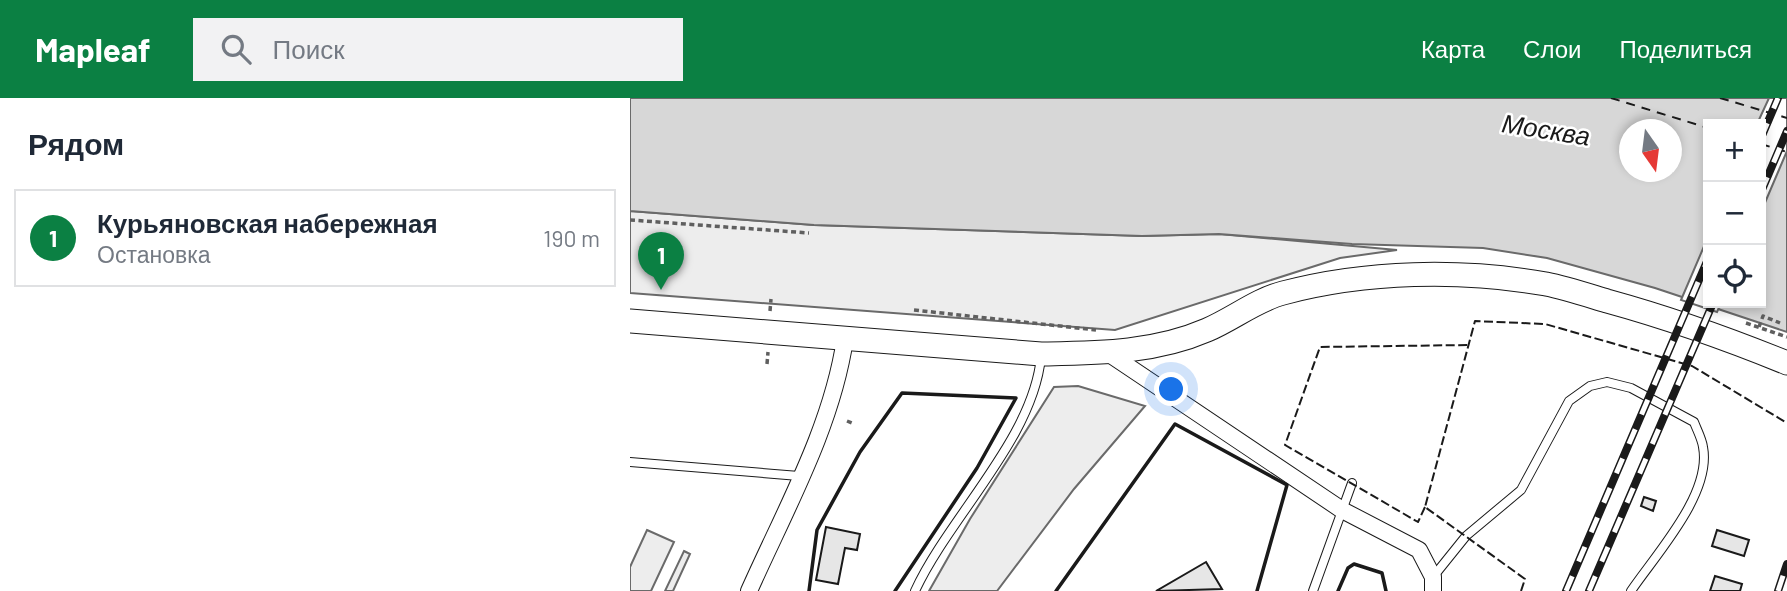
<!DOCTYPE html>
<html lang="ru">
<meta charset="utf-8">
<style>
:root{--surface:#fff;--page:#f2f2f3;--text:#1f2937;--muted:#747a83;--line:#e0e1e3;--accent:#0b8043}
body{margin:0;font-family:Barlow,sans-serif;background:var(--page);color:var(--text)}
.controls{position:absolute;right:21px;top:21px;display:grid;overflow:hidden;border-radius:0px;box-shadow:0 4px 10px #0003}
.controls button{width:63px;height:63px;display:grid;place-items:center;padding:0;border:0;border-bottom:2px solid var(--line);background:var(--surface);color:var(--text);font:35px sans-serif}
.compass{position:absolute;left:989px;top:21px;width:63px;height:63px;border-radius:50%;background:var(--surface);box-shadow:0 4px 10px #0003;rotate:166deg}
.you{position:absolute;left:542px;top:292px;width:24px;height:24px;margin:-18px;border:5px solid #fff;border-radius:50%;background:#1a73e8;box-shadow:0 0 0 10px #1a73e833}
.badge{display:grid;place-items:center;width:46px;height:46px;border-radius:50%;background:var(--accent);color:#fff;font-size:23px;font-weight:700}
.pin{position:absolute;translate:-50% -58px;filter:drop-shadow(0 2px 4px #0008)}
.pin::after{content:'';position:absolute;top:37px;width:24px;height:21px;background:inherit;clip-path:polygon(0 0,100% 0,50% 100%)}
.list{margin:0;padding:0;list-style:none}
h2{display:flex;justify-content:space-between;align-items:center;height:91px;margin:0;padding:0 28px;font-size:30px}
h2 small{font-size:23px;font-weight:400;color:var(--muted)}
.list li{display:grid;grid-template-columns:46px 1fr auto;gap:21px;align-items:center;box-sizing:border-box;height:98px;margin:0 14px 14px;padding:0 14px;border:2px solid var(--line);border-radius:0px}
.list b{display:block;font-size:26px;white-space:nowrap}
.list p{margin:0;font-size:23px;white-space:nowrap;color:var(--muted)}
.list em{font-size:23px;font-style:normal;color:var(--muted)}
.icon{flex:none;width:38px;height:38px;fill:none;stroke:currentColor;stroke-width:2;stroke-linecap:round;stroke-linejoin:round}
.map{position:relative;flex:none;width:1157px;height:493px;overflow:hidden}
header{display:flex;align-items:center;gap:42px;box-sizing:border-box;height:98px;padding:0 35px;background:var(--accent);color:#fff}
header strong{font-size:33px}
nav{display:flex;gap:38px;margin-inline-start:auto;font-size:24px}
.search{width:490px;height:63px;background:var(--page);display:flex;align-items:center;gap:18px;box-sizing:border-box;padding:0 24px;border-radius:0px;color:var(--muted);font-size:26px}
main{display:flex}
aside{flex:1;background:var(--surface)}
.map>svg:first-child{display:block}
</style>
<header>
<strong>Mapleaf</strong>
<div class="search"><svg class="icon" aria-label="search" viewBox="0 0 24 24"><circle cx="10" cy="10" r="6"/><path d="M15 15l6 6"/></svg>Поиск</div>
<nav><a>Карта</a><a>Слои</a><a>Поделиться</a></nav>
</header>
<main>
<aside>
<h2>Рядом<small></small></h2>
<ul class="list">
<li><span class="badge">1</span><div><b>Курьяновская набережная</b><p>Остановка</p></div><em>190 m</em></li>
</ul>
</aside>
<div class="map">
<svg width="1157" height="493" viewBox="0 0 1157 493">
<rect width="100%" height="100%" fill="#fff"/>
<!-- built -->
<g fill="#ededed" stroke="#6a6a6a" stroke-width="2">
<path d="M0,113l184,14 328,11 77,-2 178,16 -57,8 -225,72 -485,-37z"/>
<path d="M448,288l67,20 -71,83 -77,102h-68l41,-72 84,-132z"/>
<path d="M17,432l27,12 -23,49h-21v-24z"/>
<path d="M54,453l6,3 -17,37h-8z"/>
</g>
<!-- water -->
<path fill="#d7d7d7" stroke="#6a6a6a" stroke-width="2" fill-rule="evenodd" d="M0,0h1157v234l-132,-44 -108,-30 -64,-10 -131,-4 -133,-10 -77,2 -328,-11 -184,-14zM1078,26h53v179h-53zM1000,32h42v42h-42z"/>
<!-- pier -->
<g fill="#fff" stroke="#6a6a6a" stroke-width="2">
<path d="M1139,0h18v53l-26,61v-88h-4z"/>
<path d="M1078,139v66h13l-4,9 -36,-12z"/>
</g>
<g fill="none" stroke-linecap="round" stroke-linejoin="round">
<!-- ferry -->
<g stroke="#1a1a1a" stroke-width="2" stroke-dasharray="9 7" stroke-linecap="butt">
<path d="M981,0l97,30"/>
<path d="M1090,0l67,20"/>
<path d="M1131,46l26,8"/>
</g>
</g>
<!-- building -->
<g fill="#e6e6e6" stroke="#1a1a1a" stroke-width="2">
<path d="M1014,399l12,4 -3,10 -12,-5z"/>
<path d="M196,429l34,7 -3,16 -12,-2 -7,36 -22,-4z"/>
<path d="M1087,432l32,10 -5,16 -32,-10z"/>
<path d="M576,464l16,27 -66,2z"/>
<path d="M1085,478l27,8 -2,7h-30z"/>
</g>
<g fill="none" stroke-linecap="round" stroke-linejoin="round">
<defs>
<g id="service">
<path d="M0,364l169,14"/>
<path d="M803,479l33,-41 55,-46 48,-89 21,-15 17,-4 24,6 63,34c3,8 8,17 9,25 9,47 -47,107 -72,144"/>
<path d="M285,493c34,-74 118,-152 126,-234"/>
<path d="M683,493l39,-108"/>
</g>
<g id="minor">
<path d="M478,255l234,157 77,40 14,27v14"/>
<path d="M119,493c36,-81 83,-164 96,-252"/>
</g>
<path id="secondary" d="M0,223l411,33c57,-1 113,-1 166,-24 26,-11 49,-30 76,-37 83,-22 178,-24 263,-9 20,4 41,11 61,17 62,17 121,38 180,62"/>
</defs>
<!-- service casing -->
<use href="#service" stroke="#1a1a1a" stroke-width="10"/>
<!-- minor casing -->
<use href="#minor" stroke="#1a1a1a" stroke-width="18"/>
<!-- secondary casing -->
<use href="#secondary" stroke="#1a1a1a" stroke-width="25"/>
<!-- path -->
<g stroke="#5f5f5f" stroke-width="3.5" stroke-dasharray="5 3.5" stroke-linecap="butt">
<path d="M0,122l179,13"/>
<path d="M284,212l182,20"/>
<path d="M140,213l1,-12"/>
<path d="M1116,225l41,14"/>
<path d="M1129,229l4,-11 17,7"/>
<path d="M137,266l1,-12"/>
<path d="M217,323l5,2"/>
</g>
<!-- service -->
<use href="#service" stroke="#fff" stroke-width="8"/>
<!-- minor -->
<use href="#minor" stroke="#fff" stroke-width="16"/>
<!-- secondary -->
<use href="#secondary" stroke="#fff" stroke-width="23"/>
<defs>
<g id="rail">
<path d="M1131,40l17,-40"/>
<path d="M1131,94l26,-61"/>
<path d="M936,493l142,-332"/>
<path d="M959,493l124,-288"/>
<path d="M1148,493l9,-27"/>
</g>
</defs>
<!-- rail casing -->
<use href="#rail" stroke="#1a1a1a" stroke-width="8"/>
<!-- rail -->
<use href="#rail" stroke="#fff" stroke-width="5" stroke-dasharray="16" stroke-linecap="butt"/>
<!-- fence -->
<g stroke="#1a1a1a" stroke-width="2" stroke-dasharray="9 3.5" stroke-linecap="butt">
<path d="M795,409l-7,15 -133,-77 35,-98 149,-2"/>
<path d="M891,493l4,-12 -100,-72 50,-186 70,3 147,42 95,57"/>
</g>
<!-- wall -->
<g stroke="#1a1a1a" stroke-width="3.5">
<path d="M179,493l8,-61 43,-78 42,-59 114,5 -39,70 -82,123"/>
<path d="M426,493l119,-167 112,61 -30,106"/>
<path d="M708,493l10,-23 6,-4 28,9 4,18"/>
</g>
</g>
<g text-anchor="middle" stroke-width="5" stroke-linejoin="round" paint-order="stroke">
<!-- water labels -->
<g font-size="26" font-style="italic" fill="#1a1a1a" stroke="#fff">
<text transform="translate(916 32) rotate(9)" y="9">Москва</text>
</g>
</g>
</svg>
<div class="controls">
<button>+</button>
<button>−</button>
<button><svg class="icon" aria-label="locate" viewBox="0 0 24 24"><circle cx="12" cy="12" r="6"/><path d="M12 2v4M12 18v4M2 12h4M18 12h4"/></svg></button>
</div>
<svg class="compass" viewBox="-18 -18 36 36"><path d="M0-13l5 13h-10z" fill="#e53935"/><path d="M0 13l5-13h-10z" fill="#747a83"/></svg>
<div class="you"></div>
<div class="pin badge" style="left:31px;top:192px">1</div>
</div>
</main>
